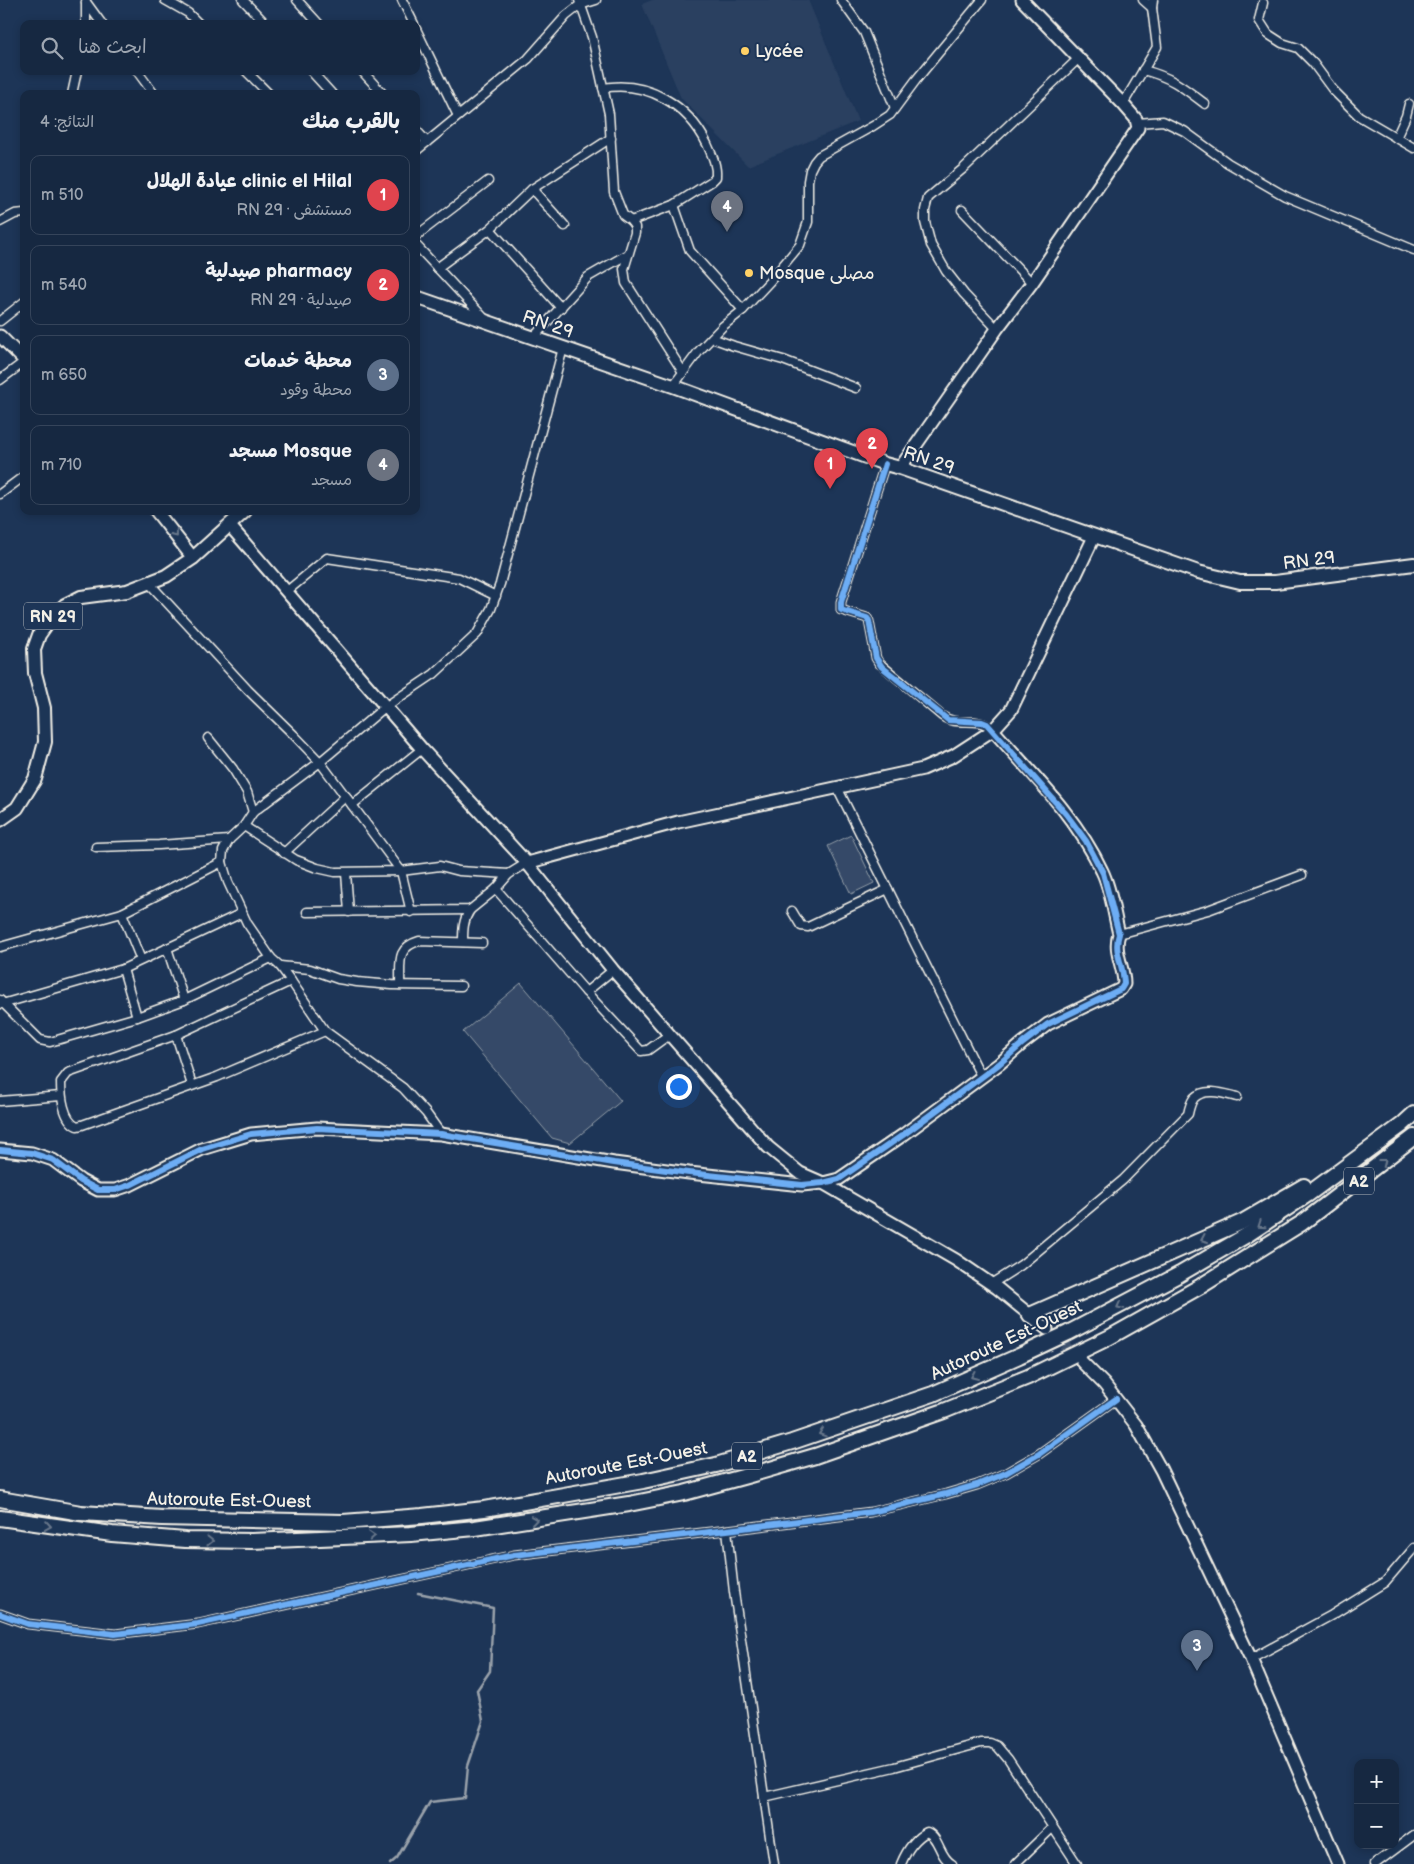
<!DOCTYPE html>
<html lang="ar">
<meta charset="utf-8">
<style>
:root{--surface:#162841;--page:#1f3048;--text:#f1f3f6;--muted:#9ea6b1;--line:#35445a;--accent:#d93025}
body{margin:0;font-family:"Balsamiq Sans","Playpen Sans Arabic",sans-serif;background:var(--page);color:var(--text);direction:rtl}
.controls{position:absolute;right:15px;bottom:15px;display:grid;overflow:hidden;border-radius:10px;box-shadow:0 2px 8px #0003}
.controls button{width:45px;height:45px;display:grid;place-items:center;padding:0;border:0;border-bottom:1px solid var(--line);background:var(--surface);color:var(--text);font:25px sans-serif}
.you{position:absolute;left:678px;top:1086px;width:18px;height:18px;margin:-12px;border:4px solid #fff;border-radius:50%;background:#1a73e8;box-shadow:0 0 0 8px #1a73e833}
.badge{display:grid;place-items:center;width:32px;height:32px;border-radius:50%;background:var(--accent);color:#fff;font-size:16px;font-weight:700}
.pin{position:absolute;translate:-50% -41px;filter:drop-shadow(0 1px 2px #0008)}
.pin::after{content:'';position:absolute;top:26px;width:18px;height:15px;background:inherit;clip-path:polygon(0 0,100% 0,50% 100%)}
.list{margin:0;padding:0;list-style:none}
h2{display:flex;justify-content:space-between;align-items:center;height:65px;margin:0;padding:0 20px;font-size:21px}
h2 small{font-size:16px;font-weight:400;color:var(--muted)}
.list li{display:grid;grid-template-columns:32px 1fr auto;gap:15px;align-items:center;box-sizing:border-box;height:80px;margin:0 10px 10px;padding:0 10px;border:1px solid var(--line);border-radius:10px}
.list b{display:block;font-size:19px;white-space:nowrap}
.list p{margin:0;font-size:16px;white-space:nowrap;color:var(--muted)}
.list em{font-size:16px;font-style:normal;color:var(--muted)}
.icon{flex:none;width:28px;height:28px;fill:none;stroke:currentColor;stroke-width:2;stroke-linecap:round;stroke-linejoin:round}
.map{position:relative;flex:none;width:1414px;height:1864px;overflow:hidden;direction:ltr}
.search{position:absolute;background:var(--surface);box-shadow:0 2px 8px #0003;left:20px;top:20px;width:400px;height:55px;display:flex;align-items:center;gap:12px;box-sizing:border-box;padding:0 18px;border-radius:10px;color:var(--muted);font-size:19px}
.panel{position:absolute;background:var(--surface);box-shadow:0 2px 8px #0003;left:20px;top:90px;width:400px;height:425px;border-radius:10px;direction:rtl}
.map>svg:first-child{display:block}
</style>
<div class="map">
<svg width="1414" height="1864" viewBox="0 0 1414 1864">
<rect width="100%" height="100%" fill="#1d3557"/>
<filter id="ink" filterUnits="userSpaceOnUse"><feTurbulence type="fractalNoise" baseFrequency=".02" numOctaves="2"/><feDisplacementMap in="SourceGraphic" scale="10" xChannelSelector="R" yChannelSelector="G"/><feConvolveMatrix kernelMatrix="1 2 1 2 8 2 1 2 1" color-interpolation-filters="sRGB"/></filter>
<g filter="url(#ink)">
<!-- built -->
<path fill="#2a4060" d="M652,0h156l50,121 -110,45 -67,-68 -39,-94z"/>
<!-- green -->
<g fill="#354a67" stroke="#949ea8">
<path d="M851,835l23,48 -23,11 -23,-48z"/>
<path d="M521,983l100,118 -51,42 -18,-5 -89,-106z"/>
</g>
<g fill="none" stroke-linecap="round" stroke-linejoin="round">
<!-- stream -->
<path stroke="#9aa2ab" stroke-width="2.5" d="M390,1864l7,-6 33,-56 35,-4 3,-32 15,-45 -6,-31 13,-19 3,-63 -75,-15"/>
<!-- secondary-tunnel -->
<path stroke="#3d516d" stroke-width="11" stroke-dasharray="11 5.5" stroke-linecap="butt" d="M1052,1334l27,25"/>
<defs>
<g id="street">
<path d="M165,0l23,13 11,11"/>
<path d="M243,0l23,24"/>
<path d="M297,0l22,24"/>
<path d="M402,0l12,24"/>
<path d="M579,0l13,37 17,77 5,78 9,23 8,6 4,6v6l-11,36 2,14 57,89"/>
<path d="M841,0l23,32 31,76"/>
<path d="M1143,0l9,8 1,-8"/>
<path d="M86,2l16,22"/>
<path d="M86,2v22"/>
<path d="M1263,3l-4,17 9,14 14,9 16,5 15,15 20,27 26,26 55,32"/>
<path d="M416,29l42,87"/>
<path d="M1143,70c28,7 40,17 62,34"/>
<path d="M137,71l17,23"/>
<path d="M246,71l23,23"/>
<path d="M311,71l21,23"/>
<path d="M362,71l21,23"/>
<path d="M603,88c44,-8 85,17 104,56 5,11 10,21 9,33l-4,4 -38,24 -43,16"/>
<path d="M72,94l5,-23"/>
<path d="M1123,104l34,-57 -5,-39"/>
<path d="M1138,123l25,-2 21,10 44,32 57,33 129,54"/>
<path d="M416,130l11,12"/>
<path d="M1396,138l10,-22 3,-12"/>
<path d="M416,151l112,-92 38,-43 14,-11 16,-5"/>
<path d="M532,189l33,37"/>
<path d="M674,205l16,46 53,59"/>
<path d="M962,210l70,73"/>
<path d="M0,222l15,-8 9,-1"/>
<path d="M490,229l71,79"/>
<path d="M416,236l72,-55"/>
<path d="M416,245l68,73"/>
<path d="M437,268l53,-39 42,-40 79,-51"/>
<path d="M0,321l24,-19"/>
<path d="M997,329l-33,-35 -18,-23 -15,-26 -6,-23v-12l3,-12 36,-30 115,-110"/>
<path d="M533,338l55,-61 40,-23"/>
<path d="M712,338l22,8 49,14 73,28"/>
<path d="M0,380l24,-18"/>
<path d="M673,386l26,-35 24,-25 20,-16 27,-29 30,-36 8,-23v-41l2,-11 4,-8 5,-6 54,-30 17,-11 26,-35 66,-80"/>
<path d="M885,464l-44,138v8l26,8 2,3 7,37 3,5 63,53c17,12 35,-2 51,14"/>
<path d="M0,494l24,-18"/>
<path d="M149,583l99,107 46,45 26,27 81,109 10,41"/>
<path d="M286,592l41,-34 132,20 37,18"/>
<path d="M208,738l25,31 14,23 6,20"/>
<path d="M837,787l144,289"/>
<path d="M352,805l70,-56"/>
<path d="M244,826l52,34 21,8 18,4 66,-1 39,-5 19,5 50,3"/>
<path d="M96,847l63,-2 70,-5"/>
<path d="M284,853l62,-57"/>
<path d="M346,873l3,39"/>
<path d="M496,889l90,103 55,59 7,-1 22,-16"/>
<path d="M792,911l9,15 7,1 80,-38"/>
<path d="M307,912l163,-2 26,-21 13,-15 18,-11"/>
<path d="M122,913l19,47"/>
<path d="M1119,934l89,-24 94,-35"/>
<path d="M463,942c0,-12 0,-22 7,-32"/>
<path d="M0,947l122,-34 100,-51"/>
<path d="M167,948l17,52"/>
<path d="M280,966l30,3 28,10 19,3 35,3 69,1"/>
<path d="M123,969l14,48"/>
<path d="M291,981l-115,54 -108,38 -7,9c0,13 2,38 16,44l5,-1 135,-48 108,-46"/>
<path d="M400,985c1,-21 -5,-37 19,-44l63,2"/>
<path d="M586,992l27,-22"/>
<path d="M0,1000l40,40 10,2 87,-25 47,-17 87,-42"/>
<path d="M2,1004l121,-35 119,-56"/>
<path d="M176,1035l16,50"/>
<path d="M0,1101l61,-5"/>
<path d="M441,1134l-15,-21 -23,-25 -78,-57 -34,-50 -11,-15 -9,-8 -24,-35 -19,-41 -6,-20 1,-11 6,-11 15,-14 9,-14 67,-50 65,-55 49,-33 43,-40 14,-25 9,-25 63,-236"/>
<path d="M991,1284l30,-19 102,-85 65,-66c1,-5 3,-12 6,-16 11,-11 31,-4 43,-1"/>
<path d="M727,1530l7,62 40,272"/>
<path d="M0,1614l28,10 87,10 83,-10 316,-69 213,-25 144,-18 75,-18 31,-9 29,-12 33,-19 77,-55"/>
<path d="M1251,1659l81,-44 53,-33 29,-34"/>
<path d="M764,1797l130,-30 87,-24h9l7,3 11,13 69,105"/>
<path d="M901,1864c5,-12 14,-26 26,-32 13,6 12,25 25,32"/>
<path d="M1015,1864l37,-36"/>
<path d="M1375,1864l39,-29"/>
</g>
<g id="secondary">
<path d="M0,336l24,24"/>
<path d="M900,468l97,-139 35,-46 106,-155 -2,-9 -13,-15 -101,-104"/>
<path d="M156,511l37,47"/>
<path d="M230,526l192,223 105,114 86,107 155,177 32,26 23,10 133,77 41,28 50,41"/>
<path d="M527,863l151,-41 245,-53 30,-13 40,-26 18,-20 83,-173"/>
<path d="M0,1150l32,3 21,7 28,21 17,9h17l15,-5 72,-36 49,-15 66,-6 124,6 173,29 75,10 113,12 21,-2 16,-4 64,-44 96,-71 24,-21 25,-19 73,-35 3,-5c0,-18 -11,-32 -5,-50 -5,-20 -8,-45 -17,-63 -25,-54 -70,-97 -109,-141"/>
<path d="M1082,1362l22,22 32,41 25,45 90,189 87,205"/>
</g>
<g id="primary">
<path d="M416,297l257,89 212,78 15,4 298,104 42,10h35l139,-18"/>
<path d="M0,820l17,-12 18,-29 10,-37 -1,-34 -9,-35 -1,-24 5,-14 12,-17 14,-13 16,-8 46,-6 39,-15 27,-18 52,-47"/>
</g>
<g id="highway">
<path d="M1030,1315l212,-93 62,-36"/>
<path d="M0,1499l81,14 81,5 181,4 79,-6 62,-7 159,-28 73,-16 76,-23 141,-48 86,-38 49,-23 112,-59 67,-39 60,-40 95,-70 12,-11"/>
<path d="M0,1518l112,16 73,6 67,1 159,-7 64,-6 154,-24 55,-11 66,-18 65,-19 129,-45 84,-34 82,-40 91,-51 101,-63 112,-86"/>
</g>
</defs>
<!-- street casing -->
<use href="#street" stroke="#f4f1e8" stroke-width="11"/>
<!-- secondary casing -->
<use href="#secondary" stroke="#f4f1e8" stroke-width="15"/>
<!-- primary casing -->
<use href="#primary" stroke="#f4f1e8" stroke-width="16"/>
<!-- highway casing -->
<use href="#highway" stroke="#f4f1e8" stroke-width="18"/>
<!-- street -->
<use href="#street" stroke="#1d3557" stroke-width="8"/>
<!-- secondary -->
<use href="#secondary" stroke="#1d3557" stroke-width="11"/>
<!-- primary -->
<use href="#primary" stroke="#1d3557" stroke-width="12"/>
<!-- highway -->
<use href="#highway" stroke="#1d3557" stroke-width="14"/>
<defs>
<g id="cycleway">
<path d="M0,1150l32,3 21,7 28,21 17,9h17l15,-5 72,-36 49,-15 66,-6 124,6 173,29 75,10 113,12 21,-2 16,-4 64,-44 96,-71 24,-21 25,-19 73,-35 3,-5c0,-18 -11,-32 -5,-50l-16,-61 -17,-32 -20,-27 -79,-90 -5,-2 -34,-2 -66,-53 -6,-9 -7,-37 -2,-3 -26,-8v-8l44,-138"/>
<path d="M0,1614l28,10 87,10 83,-10 316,-69 213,-25 144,-18 75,-18 31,-9 29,-12 33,-19 77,-55"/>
</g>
</defs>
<!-- cycleway casing -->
<use href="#cycleway" stroke="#1d3557" stroke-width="9"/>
<!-- cycleway -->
<use href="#cycleway" stroke="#6dadf4" stroke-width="6"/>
</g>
<!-- one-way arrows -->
<defs><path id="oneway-chevron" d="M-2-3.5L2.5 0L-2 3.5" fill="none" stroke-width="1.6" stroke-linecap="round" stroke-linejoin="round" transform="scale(1.25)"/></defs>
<g stroke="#68778a">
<use href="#oneway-chevron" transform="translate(175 534) rotate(51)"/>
<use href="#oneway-chevron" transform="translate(1383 1162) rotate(-38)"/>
<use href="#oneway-chevron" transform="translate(1261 1225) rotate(146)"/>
<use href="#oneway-chevron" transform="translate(1204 1239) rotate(156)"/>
<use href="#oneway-chevron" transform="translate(1120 1306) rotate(152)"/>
<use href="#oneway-chevron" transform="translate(974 1376) rotate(156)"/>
<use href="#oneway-chevron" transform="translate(822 1433) rotate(162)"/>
<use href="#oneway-chevron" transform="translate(534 1520) rotate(-8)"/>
<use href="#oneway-chevron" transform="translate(48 1526) rotate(9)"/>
<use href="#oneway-chevron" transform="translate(372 1536) rotate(-3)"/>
<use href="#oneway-chevron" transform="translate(210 1541) rotate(1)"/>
</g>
</g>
<!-- markers -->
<g fill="#ffd166" stroke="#1d3557" stroke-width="2">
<circle cx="745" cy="51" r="5"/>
<circle cx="749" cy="273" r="5"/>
</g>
<g text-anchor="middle" stroke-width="4" stroke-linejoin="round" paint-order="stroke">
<!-- shield labels -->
<g fill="#1d3557" stroke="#b4b9bc" stroke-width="1">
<rect x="24" y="602.5" width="58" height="27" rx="4"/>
<rect x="1344" y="1167.5" width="30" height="27" rx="4"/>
<rect x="732" y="1442.5" width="30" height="27" rx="4"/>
</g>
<g font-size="16" font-weight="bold" fill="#f4f1e8">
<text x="53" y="622">RN 29</text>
<text x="1359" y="1187">A2</text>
<text x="747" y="1462">A2</text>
</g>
<!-- poi labels -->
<g font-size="18" fill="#f4f1e8" stroke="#1d3557" text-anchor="start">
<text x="755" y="57">Lycée</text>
<text x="759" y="279">Mosque مصلى</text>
</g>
<!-- street labels -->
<g font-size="18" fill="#f4f1e8" stroke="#1d3557">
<text transform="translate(548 324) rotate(19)" y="6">RN 29</text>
<text transform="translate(929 460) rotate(19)" y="6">RN 29</text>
<text transform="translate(1309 560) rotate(-7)" y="6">RN 29</text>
<text transform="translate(1006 1340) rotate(-25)" y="6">Autoroute Est-Ouest</text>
<text transform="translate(626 1463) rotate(-11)" y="6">Autoroute Est-Ouest</text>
<text transform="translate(229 1500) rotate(1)" y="6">Autoroute Est-Ouest</text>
</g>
</g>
</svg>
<div class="controls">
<button>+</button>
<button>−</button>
</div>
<div class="you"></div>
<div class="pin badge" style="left:830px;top:489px;background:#e0444e">1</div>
<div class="pin badge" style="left:872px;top:469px;background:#e0444e">2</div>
<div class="pin badge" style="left:1197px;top:1671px;background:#5c6f8a">3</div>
<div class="pin badge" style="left:727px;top:232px;background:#6b7280">4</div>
<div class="search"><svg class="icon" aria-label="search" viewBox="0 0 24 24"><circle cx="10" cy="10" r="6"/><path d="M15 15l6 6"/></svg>ابحث هنا</div>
<section class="panel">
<h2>بالقرب منك<small>النتائج: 4</small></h2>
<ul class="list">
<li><span class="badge" style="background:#e0444e">1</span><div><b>clinic el Hilal عيادة الهلال</b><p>مستشفى · RN 29</p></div><em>510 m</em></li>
<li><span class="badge" style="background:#e0444e">2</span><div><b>pharmacy صيدلية</b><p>صيدلية · RN 29</p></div><em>540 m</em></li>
<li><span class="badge" style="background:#5c6f8a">3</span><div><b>محطة خدمات</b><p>محطة وقود</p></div><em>650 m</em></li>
<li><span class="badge" style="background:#6b7280">4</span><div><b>Mosque مسجد</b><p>مسجد</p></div><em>710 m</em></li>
</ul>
</section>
</div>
